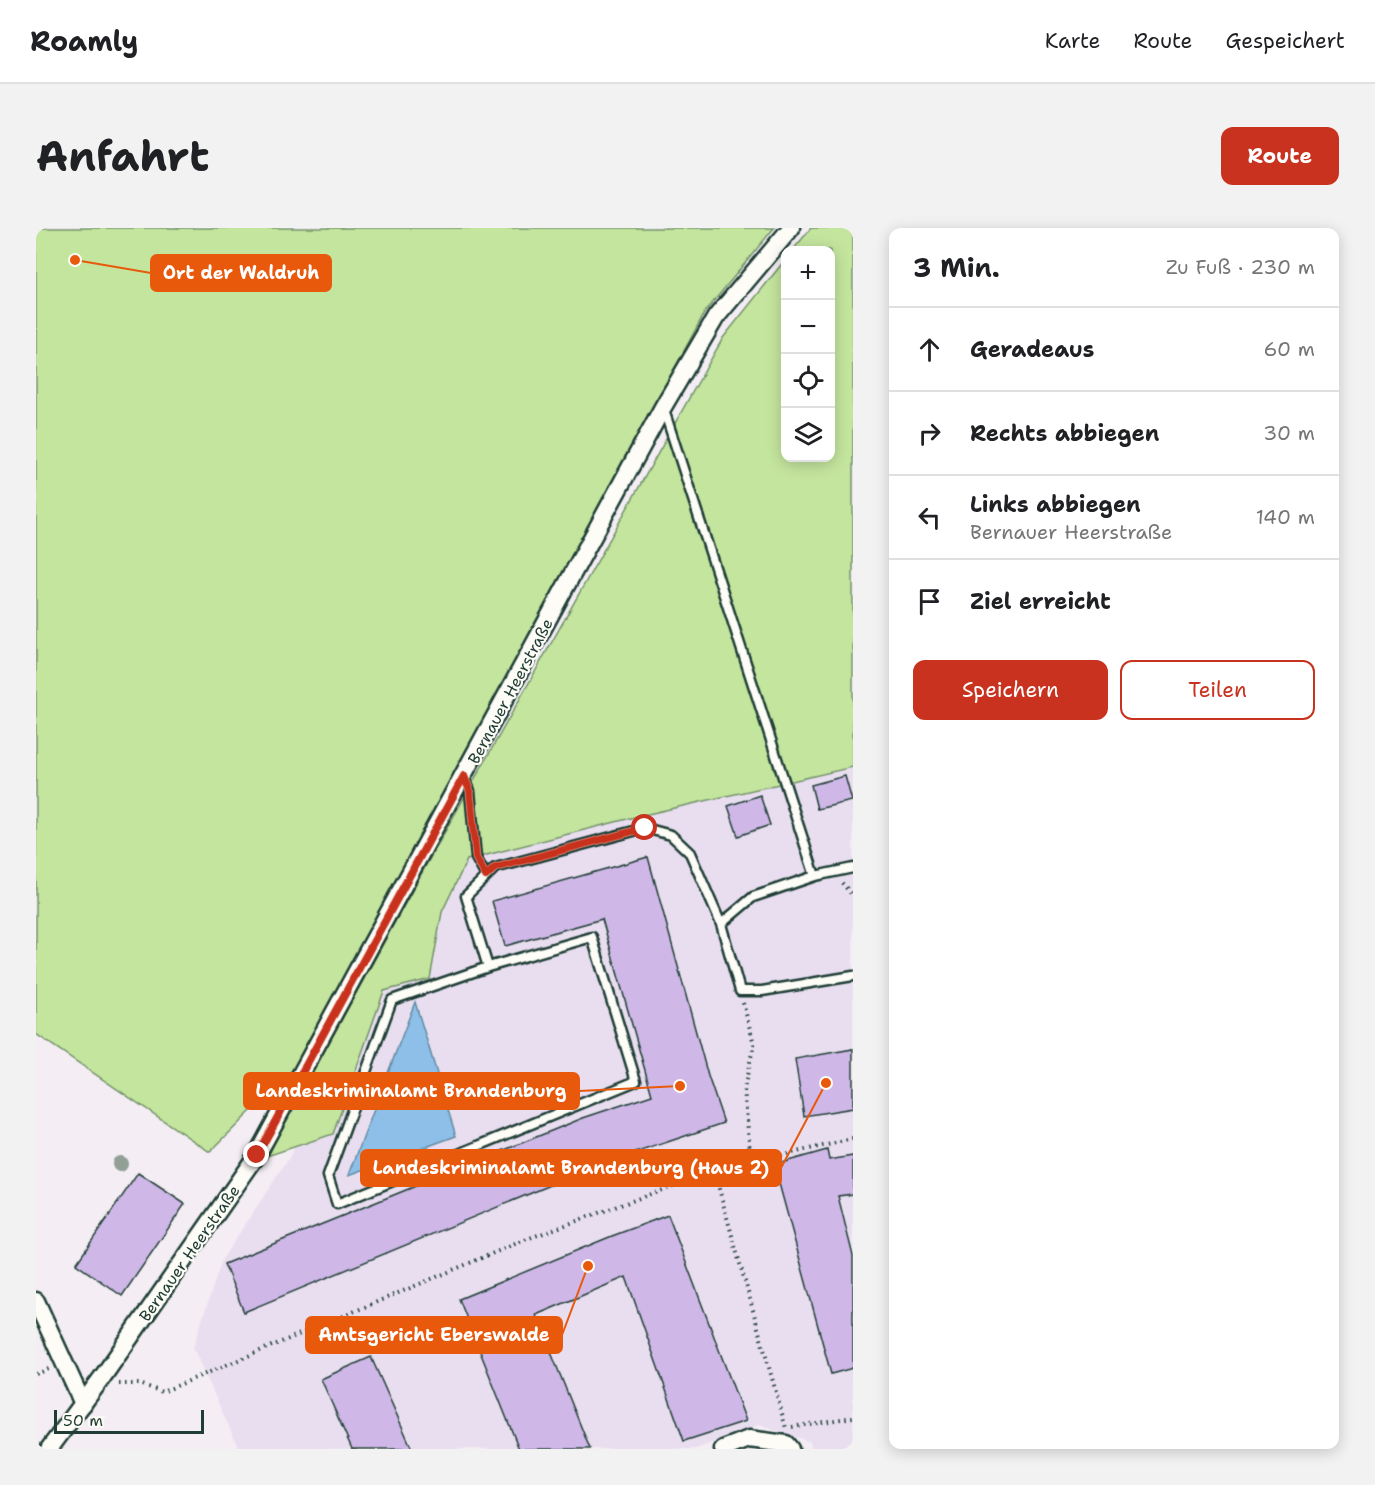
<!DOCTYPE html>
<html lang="de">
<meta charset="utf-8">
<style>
:root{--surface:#fff;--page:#f2f2f2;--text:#202124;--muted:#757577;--line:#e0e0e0;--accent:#c8321e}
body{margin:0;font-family:"Shantell Sans",sans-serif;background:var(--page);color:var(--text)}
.controls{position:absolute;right:18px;top:18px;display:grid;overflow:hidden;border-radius:12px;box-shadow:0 3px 15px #0003}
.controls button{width:54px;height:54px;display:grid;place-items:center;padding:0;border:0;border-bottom:2px solid var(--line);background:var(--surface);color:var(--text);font:30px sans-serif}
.scale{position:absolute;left:18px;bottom:15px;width:150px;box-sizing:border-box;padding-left:6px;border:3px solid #1f3d34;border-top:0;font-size:16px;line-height:21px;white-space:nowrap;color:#1f3d34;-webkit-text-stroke:4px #fdfcf7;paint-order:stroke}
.stop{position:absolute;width:18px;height:18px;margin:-14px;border:4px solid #c8321e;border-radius:50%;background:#fff}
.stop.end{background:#c8321e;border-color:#fff;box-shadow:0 2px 6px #0008}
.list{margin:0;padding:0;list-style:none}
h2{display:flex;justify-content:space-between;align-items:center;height:78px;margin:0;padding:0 24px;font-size:26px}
h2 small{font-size:20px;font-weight:400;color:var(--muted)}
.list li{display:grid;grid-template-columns:39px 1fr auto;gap:18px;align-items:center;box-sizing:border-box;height:84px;padding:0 24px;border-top:2px solid var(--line)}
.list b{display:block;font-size:22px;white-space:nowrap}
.list p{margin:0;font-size:20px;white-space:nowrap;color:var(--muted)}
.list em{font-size:20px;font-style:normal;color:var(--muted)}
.actions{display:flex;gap:12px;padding:18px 24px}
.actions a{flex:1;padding:14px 0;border:2px solid var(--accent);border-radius:12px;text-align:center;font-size:21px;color:var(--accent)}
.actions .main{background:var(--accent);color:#fff}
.icon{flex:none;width:33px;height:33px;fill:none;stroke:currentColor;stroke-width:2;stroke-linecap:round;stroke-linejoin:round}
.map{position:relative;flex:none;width:817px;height:1221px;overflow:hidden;border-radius:12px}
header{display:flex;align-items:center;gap:36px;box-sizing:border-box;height:84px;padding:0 30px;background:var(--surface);border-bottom:2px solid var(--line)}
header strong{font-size:28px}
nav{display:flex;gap:33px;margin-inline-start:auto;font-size:21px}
.intro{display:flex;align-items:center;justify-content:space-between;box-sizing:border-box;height:144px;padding:0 36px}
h1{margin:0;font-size:42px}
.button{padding:15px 27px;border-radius:12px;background:var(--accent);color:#fff;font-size:21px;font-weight:700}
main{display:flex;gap:36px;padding:0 36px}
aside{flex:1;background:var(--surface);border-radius:12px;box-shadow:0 3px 15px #0003}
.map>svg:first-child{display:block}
</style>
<header>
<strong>Roamly</strong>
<nav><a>Karte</a><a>Route</a><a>Gespeichert</a></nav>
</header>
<div class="intro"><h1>Anfahrt</h1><a class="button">Route</a></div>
<main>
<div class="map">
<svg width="817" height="1221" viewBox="0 0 817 1221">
<rect width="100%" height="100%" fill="#f4eef4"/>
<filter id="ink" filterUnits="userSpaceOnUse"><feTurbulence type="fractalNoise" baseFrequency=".0167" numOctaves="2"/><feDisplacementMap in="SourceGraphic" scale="12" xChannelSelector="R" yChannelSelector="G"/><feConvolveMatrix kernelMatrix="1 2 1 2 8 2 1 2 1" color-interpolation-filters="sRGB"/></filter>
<g filter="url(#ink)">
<!-- built -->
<path fill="#e9def0" d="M817,539v682h-41l-2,-7 -51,-17 -63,24h-457l-46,-101 29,-89 65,-98 162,-297 186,-47z"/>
<!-- green -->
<g fill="#c4e59e" stroke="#729169" stroke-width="1.5">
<path d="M0,0h738l-69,84 -404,749 -91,91 -174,-118z"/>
<path d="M775,0h42v539l-218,50 -168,43 -25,52 -12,67 -46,12 -51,143 -66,22 157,-287 299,-531 62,-78 1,198h44v-208h-37z"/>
</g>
<!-- water -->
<path fill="#8dbfe9" stroke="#618ba1" stroke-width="1.5" d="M379,774l41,134 -107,39z"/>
<!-- building -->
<g fill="#cfb8e8" stroke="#1f3d34" stroke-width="1.5">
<path d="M809,548l7,25 -35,8 -6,-24z"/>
<path d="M724,567l10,30 -32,11 -10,-30z"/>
<path d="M612,629l60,219 16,47 -125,42 -355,147 -20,-48 359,-146 69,-23 -50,-176 -97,27 -13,-45z"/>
<path d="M817,821v59l-49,8 -9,-57z"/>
<path d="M791,922l2,10 24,-4v38l-15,2 15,60v112l-22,6 -57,-209z"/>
<path d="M102,945l47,31 -63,92 -46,-32z"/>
<path d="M632,987l78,206 -62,20 -58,-164 -90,38 54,134h-71l-60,-150 153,-63z"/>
<path d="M335,1129l41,92h-60l-31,-70z"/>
</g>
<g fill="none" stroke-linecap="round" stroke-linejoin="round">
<defs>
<g id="service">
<path d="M628,182l151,466"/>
<path d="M428,548l6,15 6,67 10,18"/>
<path d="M817,640l-38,8 -62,21 -32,27 19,67h22l91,-15"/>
<path d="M452,739l-96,33 -64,176 9,28 299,-123 -44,-144 -104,30 -22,-71 29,-28 150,-40 26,7 19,18 31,71"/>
</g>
<g id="minor">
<path d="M0,1073l47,103"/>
<path d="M13,1221l52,-70 156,-224 406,-748 53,-90 75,-89"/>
<path d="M687,1221l26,-10 37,5 4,5"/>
</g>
</defs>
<!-- service casing -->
<use href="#service" stroke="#1f3d34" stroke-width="13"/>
<!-- minor casing -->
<use href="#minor" stroke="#1f3d34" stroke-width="21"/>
<!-- path -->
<g stroke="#1f3d34" stroke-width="4" stroke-dasharray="1.5 4.5" stroke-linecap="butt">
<path d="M806,655l11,13"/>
<path d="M707,775l11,41 -10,45 7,73"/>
<path d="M678,943l72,257"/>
<path d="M0,1146l13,-5"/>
<path d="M83,1156h21l22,8 365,-153 187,-68 139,-32"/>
<path d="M756,1199l61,-10"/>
</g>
<!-- service -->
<use href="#service" stroke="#fdfcf7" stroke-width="8"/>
<!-- minor -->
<use href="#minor" stroke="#fdfcf7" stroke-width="16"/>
</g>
<!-- trees -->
<circle fill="#919f96" cx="84" cy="936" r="8"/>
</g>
<g fill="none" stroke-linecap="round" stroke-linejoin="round" filter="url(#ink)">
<!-- route -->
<path stroke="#c8321e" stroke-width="8" d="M221,927l207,-379 6,15 6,67 10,18 9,-8 150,-40"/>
</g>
<g text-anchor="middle" stroke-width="4.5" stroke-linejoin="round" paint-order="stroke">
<!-- street labels -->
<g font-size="16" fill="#1f3d34" stroke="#fdfcf7">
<text transform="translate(474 463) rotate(-62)" y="6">Bernauer Heerstraße</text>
<text transform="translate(153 1025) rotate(-55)" y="6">Bernauer Heerstraße</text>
</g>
</g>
<!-- callouts -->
<path fill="none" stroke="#e8590c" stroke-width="2" d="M39 32L115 45M644 858L543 863M790 855L745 940M552 1038L526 1107"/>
<g fill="#e8590c" stroke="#fdfcf7" stroke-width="2">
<circle cx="39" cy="32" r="6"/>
<circle cx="644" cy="858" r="6"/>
<circle cx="790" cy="855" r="6"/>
<circle cx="552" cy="1038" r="6"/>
</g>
<g fill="#e8590c" stroke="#e8590c" stroke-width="2">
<rect x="115" y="27" width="180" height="36" rx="6"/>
<rect x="208" y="845" width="335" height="36" rx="6"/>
<rect x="325" y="922" width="420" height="36" rx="6"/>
<rect x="270" y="1089" width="256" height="36" rx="6"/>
</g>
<g font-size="18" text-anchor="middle" font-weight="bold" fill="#fff">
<text x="205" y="51">Ort der Waldruh</text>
<text x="375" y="869">Landeskriminalamt Brandenburg</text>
<text x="535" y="946">Landeskriminalamt Brandenburg (Haus 2)</text>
<text x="398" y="1113">Amtsgericht Eberswalde</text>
</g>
</svg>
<div class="controls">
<button>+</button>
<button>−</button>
<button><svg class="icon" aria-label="locate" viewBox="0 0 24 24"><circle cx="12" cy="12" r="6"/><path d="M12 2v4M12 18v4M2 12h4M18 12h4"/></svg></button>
<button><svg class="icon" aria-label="layers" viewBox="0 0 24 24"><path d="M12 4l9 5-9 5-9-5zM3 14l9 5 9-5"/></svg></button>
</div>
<div class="scale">50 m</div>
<div class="stop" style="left:609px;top:600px"></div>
<div class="stop end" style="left:221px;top:927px"></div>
</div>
<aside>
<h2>3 Min.<small>Zu Fuß · 230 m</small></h2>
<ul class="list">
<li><svg class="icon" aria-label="ahead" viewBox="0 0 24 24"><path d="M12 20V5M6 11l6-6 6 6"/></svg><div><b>Geradeaus</b></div><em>60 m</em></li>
<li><svg class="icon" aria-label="right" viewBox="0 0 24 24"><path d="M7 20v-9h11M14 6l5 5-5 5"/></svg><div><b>Rechts abbiegen</b></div><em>30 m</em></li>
<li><svg class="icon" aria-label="left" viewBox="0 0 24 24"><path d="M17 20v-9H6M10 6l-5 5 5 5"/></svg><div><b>Links abbiegen</b><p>Bernauer Heerstraße</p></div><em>140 m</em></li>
<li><svg class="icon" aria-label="arrive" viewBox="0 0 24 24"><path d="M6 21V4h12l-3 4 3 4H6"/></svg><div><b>Ziel erreicht</b></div></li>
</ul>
<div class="actions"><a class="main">Speichern</a><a>Teilen</a></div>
</aside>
</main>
